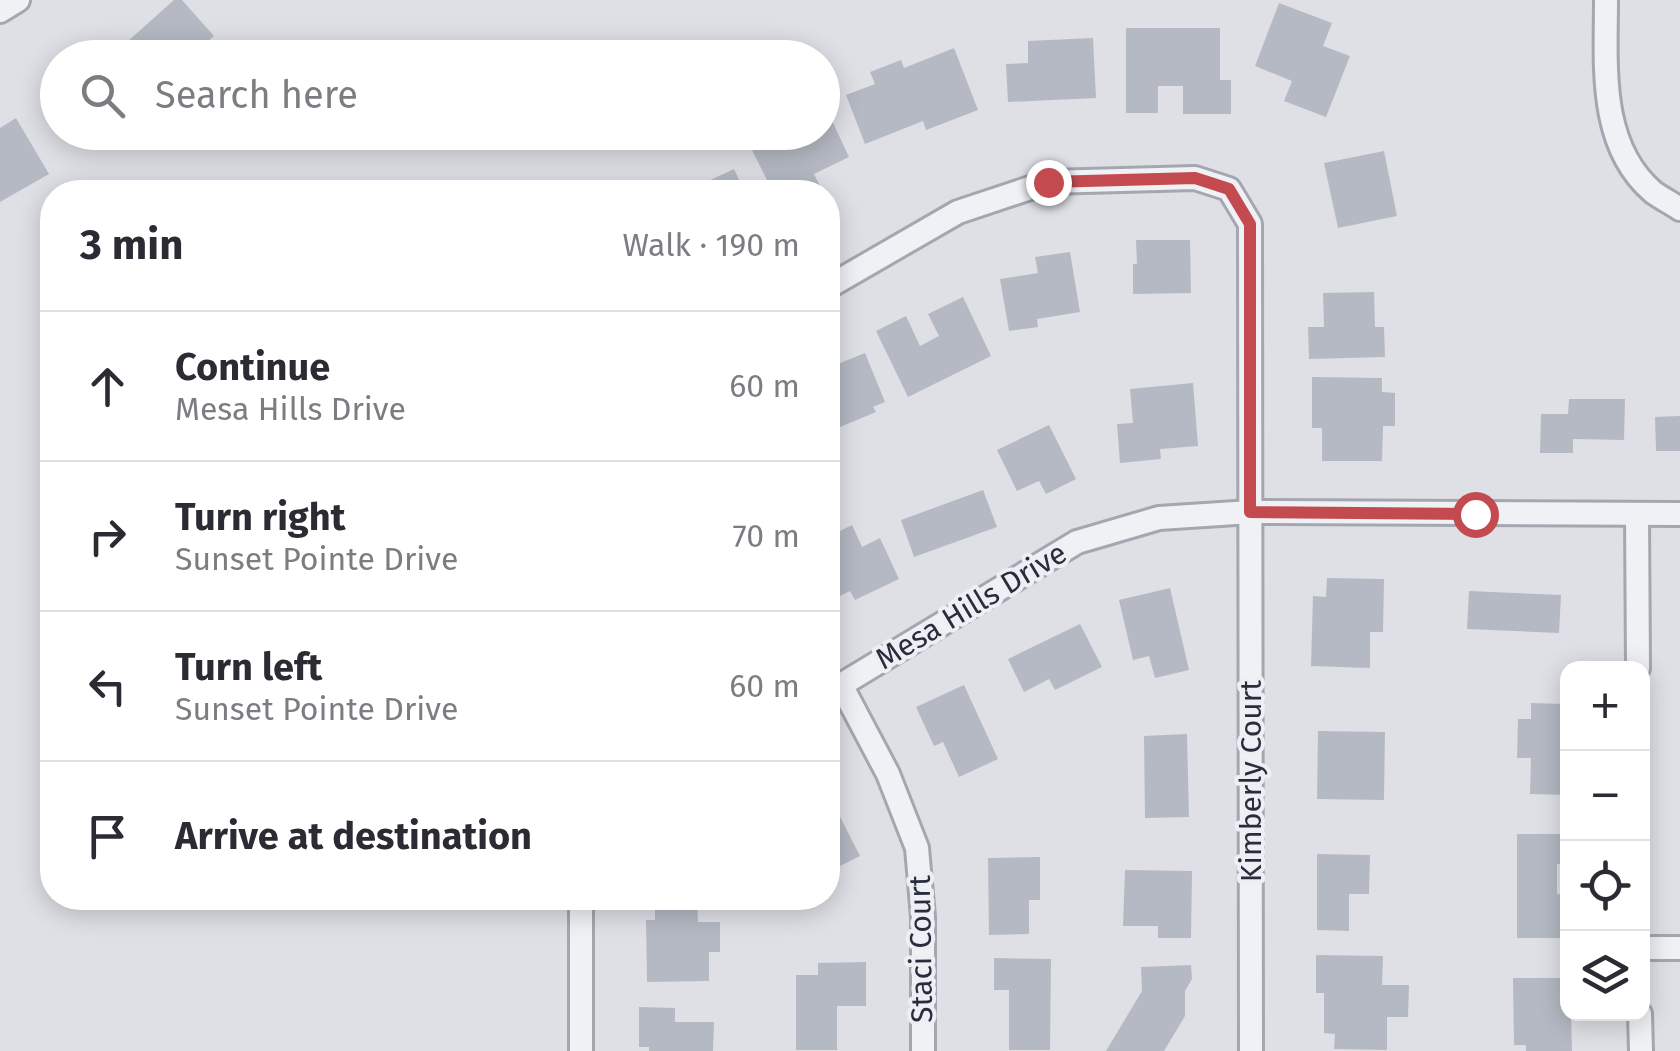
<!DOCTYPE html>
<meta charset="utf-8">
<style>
:root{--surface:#fff;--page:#f2f2f3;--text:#2b2b33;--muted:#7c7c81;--line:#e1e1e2}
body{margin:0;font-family:"Fira Sans",sans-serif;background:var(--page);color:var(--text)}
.controls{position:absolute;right:30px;bottom:30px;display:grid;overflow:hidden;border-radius:20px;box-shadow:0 5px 25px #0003}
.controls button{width:90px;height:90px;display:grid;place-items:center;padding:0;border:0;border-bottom:2px solid var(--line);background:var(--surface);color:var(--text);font:50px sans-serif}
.stop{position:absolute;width:30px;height:30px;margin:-22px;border:8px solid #c34b50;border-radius:50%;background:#fff}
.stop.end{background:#c34b50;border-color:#fff;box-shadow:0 2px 10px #0008}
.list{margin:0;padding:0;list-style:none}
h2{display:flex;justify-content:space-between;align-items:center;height:130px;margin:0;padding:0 40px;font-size:42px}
h2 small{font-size:32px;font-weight:400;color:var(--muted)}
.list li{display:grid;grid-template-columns:65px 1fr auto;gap:30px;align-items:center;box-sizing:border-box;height:150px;padding:0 40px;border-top:2px solid var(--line)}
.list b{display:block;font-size:38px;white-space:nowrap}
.list p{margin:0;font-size:32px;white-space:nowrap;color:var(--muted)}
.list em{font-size:32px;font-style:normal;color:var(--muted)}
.icon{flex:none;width:55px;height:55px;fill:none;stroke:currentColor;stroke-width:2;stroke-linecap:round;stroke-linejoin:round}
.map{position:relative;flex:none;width:1680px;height:1051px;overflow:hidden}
.search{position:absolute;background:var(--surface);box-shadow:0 5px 25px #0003;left:40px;top:40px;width:800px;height:110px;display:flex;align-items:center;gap:25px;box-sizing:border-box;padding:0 35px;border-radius:55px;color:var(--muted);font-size:38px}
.panel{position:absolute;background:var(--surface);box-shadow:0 5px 25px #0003;left:40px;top:180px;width:800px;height:730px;border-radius:40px}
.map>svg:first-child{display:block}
</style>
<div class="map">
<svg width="1680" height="1051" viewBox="0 0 1680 1051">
<rect width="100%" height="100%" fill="#dee0e6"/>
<!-- building -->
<g fill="#b5b9c3">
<path d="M174,0h8l32,36 -24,22h-81z"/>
<path d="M1279,3l53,20 -9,23 27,10 -24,61 -42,-16 8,-20 -37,-15z"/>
<path d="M1126,28h94v52h11v34h-48v-28h-25v27h-32z"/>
<path d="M1093,38l3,60 -88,4 -2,-38 22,-1v-22z"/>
<path d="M954,48l24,62 -52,20 -3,-9 -58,23 -19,-49 29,-11 -5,-12 31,-12 3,8z"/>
<path d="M826,108l23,49 -35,17 9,18h-50l-24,-48 25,-12h48v-23z"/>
<path d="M16,118l33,56 -49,28v-74z"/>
<path d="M1384,151l13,65 -59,12 -14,-65z"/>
<path d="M734,169l11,23h-54l-2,-2z"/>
<path d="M1136,240h54l1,53 -58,1v-30h4z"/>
<path d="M1070,252l10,60 -43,7 1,8 -29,4 -9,-52 38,-6 -3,-16z"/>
<path d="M1374,292l1,35h9l1,30 -76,2 -1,-32h16l-1,-34z"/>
<path d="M963,297l28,59 -83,41 -32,-66 30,-15 14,30 19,-10 -11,-22z"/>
<path d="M865,353l20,49 -12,5 3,5 -43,18 -5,-13v-49z"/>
<path d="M1312,377l70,1v14l13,1v33h-12l-1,35h-60v-33h-10z"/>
<path d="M1193,383l5,63 -38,3 1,10 -41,4 -3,-39 16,-1 -3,-34z"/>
<path d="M1569,399h56l-1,41 -51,-1v14h-33l1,-39h27z"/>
<path d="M1680,416v35h-24l-1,-34z"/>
<path d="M1049,425l27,54 -30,15 -7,-13 -22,10 -20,-41z"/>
<path d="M983,490l14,37 -83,30 -13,-37z"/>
<path d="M852,525l10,22 18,-9 19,41 -44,21 -5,-9 -22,11v-65z"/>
<path d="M1327,578l57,1 -1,53h-13v36l-59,-2 2,-70 13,1z"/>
<path d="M1170,588l19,82 -34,8 -6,-22 -16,4 -14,-60z"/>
<path d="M1469,591l92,4 -2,38 -92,-4z"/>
<path d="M1080,624l22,43 -47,23 -6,-11 -25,13 -16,-33z"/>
<path d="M964,685l34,74 -39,18 -16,-35 -9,4 -18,-39z"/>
<path d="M1531,703l35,1 -1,56h3v35l-38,-1 1,-36h-14l1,-39h13z"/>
<path d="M1318,731l67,1 -1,68 -67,-1z"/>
<path d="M1187,734l2,83 -44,1 -1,-82z"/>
<path d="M838,813l22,43 -32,16v-54z"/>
<path d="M1517,834h51v30h-11v30h6v44h-46z"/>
<path d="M1317,854l53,1 -1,39h-20v37l-32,-1z"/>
<path d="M1040,857v43h-11v34l-40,1 -1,-77z"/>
<path d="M1125,870l67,1 -1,67h-33v-12h-35z"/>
<path d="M655,898h42l1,24h22v30h-11v29l-62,1 -1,-62h9z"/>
<path d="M1316,955l67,1 -1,29h27l-1,32h-21v33l-53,-1 1,-15 -11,-1v-40h-8z"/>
<path d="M994,958l57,1 -1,91h-41v-60h-15z"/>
<path d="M866,962v44h-29v44h-41v-75h22v-12z"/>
<path d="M1191,965l1,14 -7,12v25l-21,35h-58l36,-60 -1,-24z"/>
<path d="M1513,978h55v36h3l1,37h-46v-6h-12z"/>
<path d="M639,1007l36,1v14h39l-1,29h-64v-4h-10z"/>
</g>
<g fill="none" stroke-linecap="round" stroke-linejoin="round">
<defs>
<g id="minor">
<path d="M1606,0c0,65 -8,145 47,192 8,6 18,11 27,17"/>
<path d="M0,11l18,-11"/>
<path d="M828,287l130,-75 90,-30 147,-4 34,11 21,35 1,827"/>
<path d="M1637,514l1,154"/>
<path d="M841,685l47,89 29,74 6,69v134"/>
<path d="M828,690l13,-5 236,-143 82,-24 92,-6 429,2"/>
<path d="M1642,948h38"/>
<path d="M1640,1014l1,37"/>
<path d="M581,1051v-153"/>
</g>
</defs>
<!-- minor casing -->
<use href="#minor" stroke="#a4a7b0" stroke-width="28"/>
<!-- minor -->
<use href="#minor" stroke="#f0f1f5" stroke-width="22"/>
</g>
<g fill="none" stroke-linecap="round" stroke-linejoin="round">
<!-- route -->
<path stroke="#c34b50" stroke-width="12" d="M1048,182l147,-4 34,11 21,35v288l225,2"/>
</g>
<g text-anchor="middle" stroke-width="8" stroke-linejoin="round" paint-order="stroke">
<!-- street labels -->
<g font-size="30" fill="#282d3c" stroke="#edeff4">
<text transform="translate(971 606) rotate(-31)" y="10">Mesa Hills Drive</text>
<text transform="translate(1251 781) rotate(-90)" y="10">Kimberly Court</text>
<text transform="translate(921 949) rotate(-91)" y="10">Staci Court</text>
</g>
</g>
</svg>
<div class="controls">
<button>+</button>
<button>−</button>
<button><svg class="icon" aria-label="locate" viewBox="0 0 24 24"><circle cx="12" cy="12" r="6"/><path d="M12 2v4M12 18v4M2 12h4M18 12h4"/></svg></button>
<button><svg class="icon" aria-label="layers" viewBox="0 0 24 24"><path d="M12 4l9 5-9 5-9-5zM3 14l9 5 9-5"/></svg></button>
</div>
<div class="stop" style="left:1475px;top:514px"></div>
<div class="stop end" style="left:1048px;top:182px"></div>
<div class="search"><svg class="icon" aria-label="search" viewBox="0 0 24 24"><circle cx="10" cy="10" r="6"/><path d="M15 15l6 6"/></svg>Search here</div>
<section class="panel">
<h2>3 min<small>Walk · 190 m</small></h2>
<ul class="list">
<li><svg class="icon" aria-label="ahead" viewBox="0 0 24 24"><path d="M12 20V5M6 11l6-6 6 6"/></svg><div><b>Continue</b><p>Mesa Hills Drive</p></div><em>60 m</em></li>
<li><svg class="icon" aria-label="right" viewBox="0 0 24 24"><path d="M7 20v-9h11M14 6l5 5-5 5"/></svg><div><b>Turn right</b><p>Sunset Pointe Drive</p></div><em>70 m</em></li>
<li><svg class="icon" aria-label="left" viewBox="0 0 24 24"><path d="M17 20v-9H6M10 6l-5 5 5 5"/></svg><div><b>Turn left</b><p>Sunset Pointe Drive</p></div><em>60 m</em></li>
<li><svg class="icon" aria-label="arrive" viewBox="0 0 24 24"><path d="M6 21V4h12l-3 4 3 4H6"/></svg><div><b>Arrive at destination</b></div></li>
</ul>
</section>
</div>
